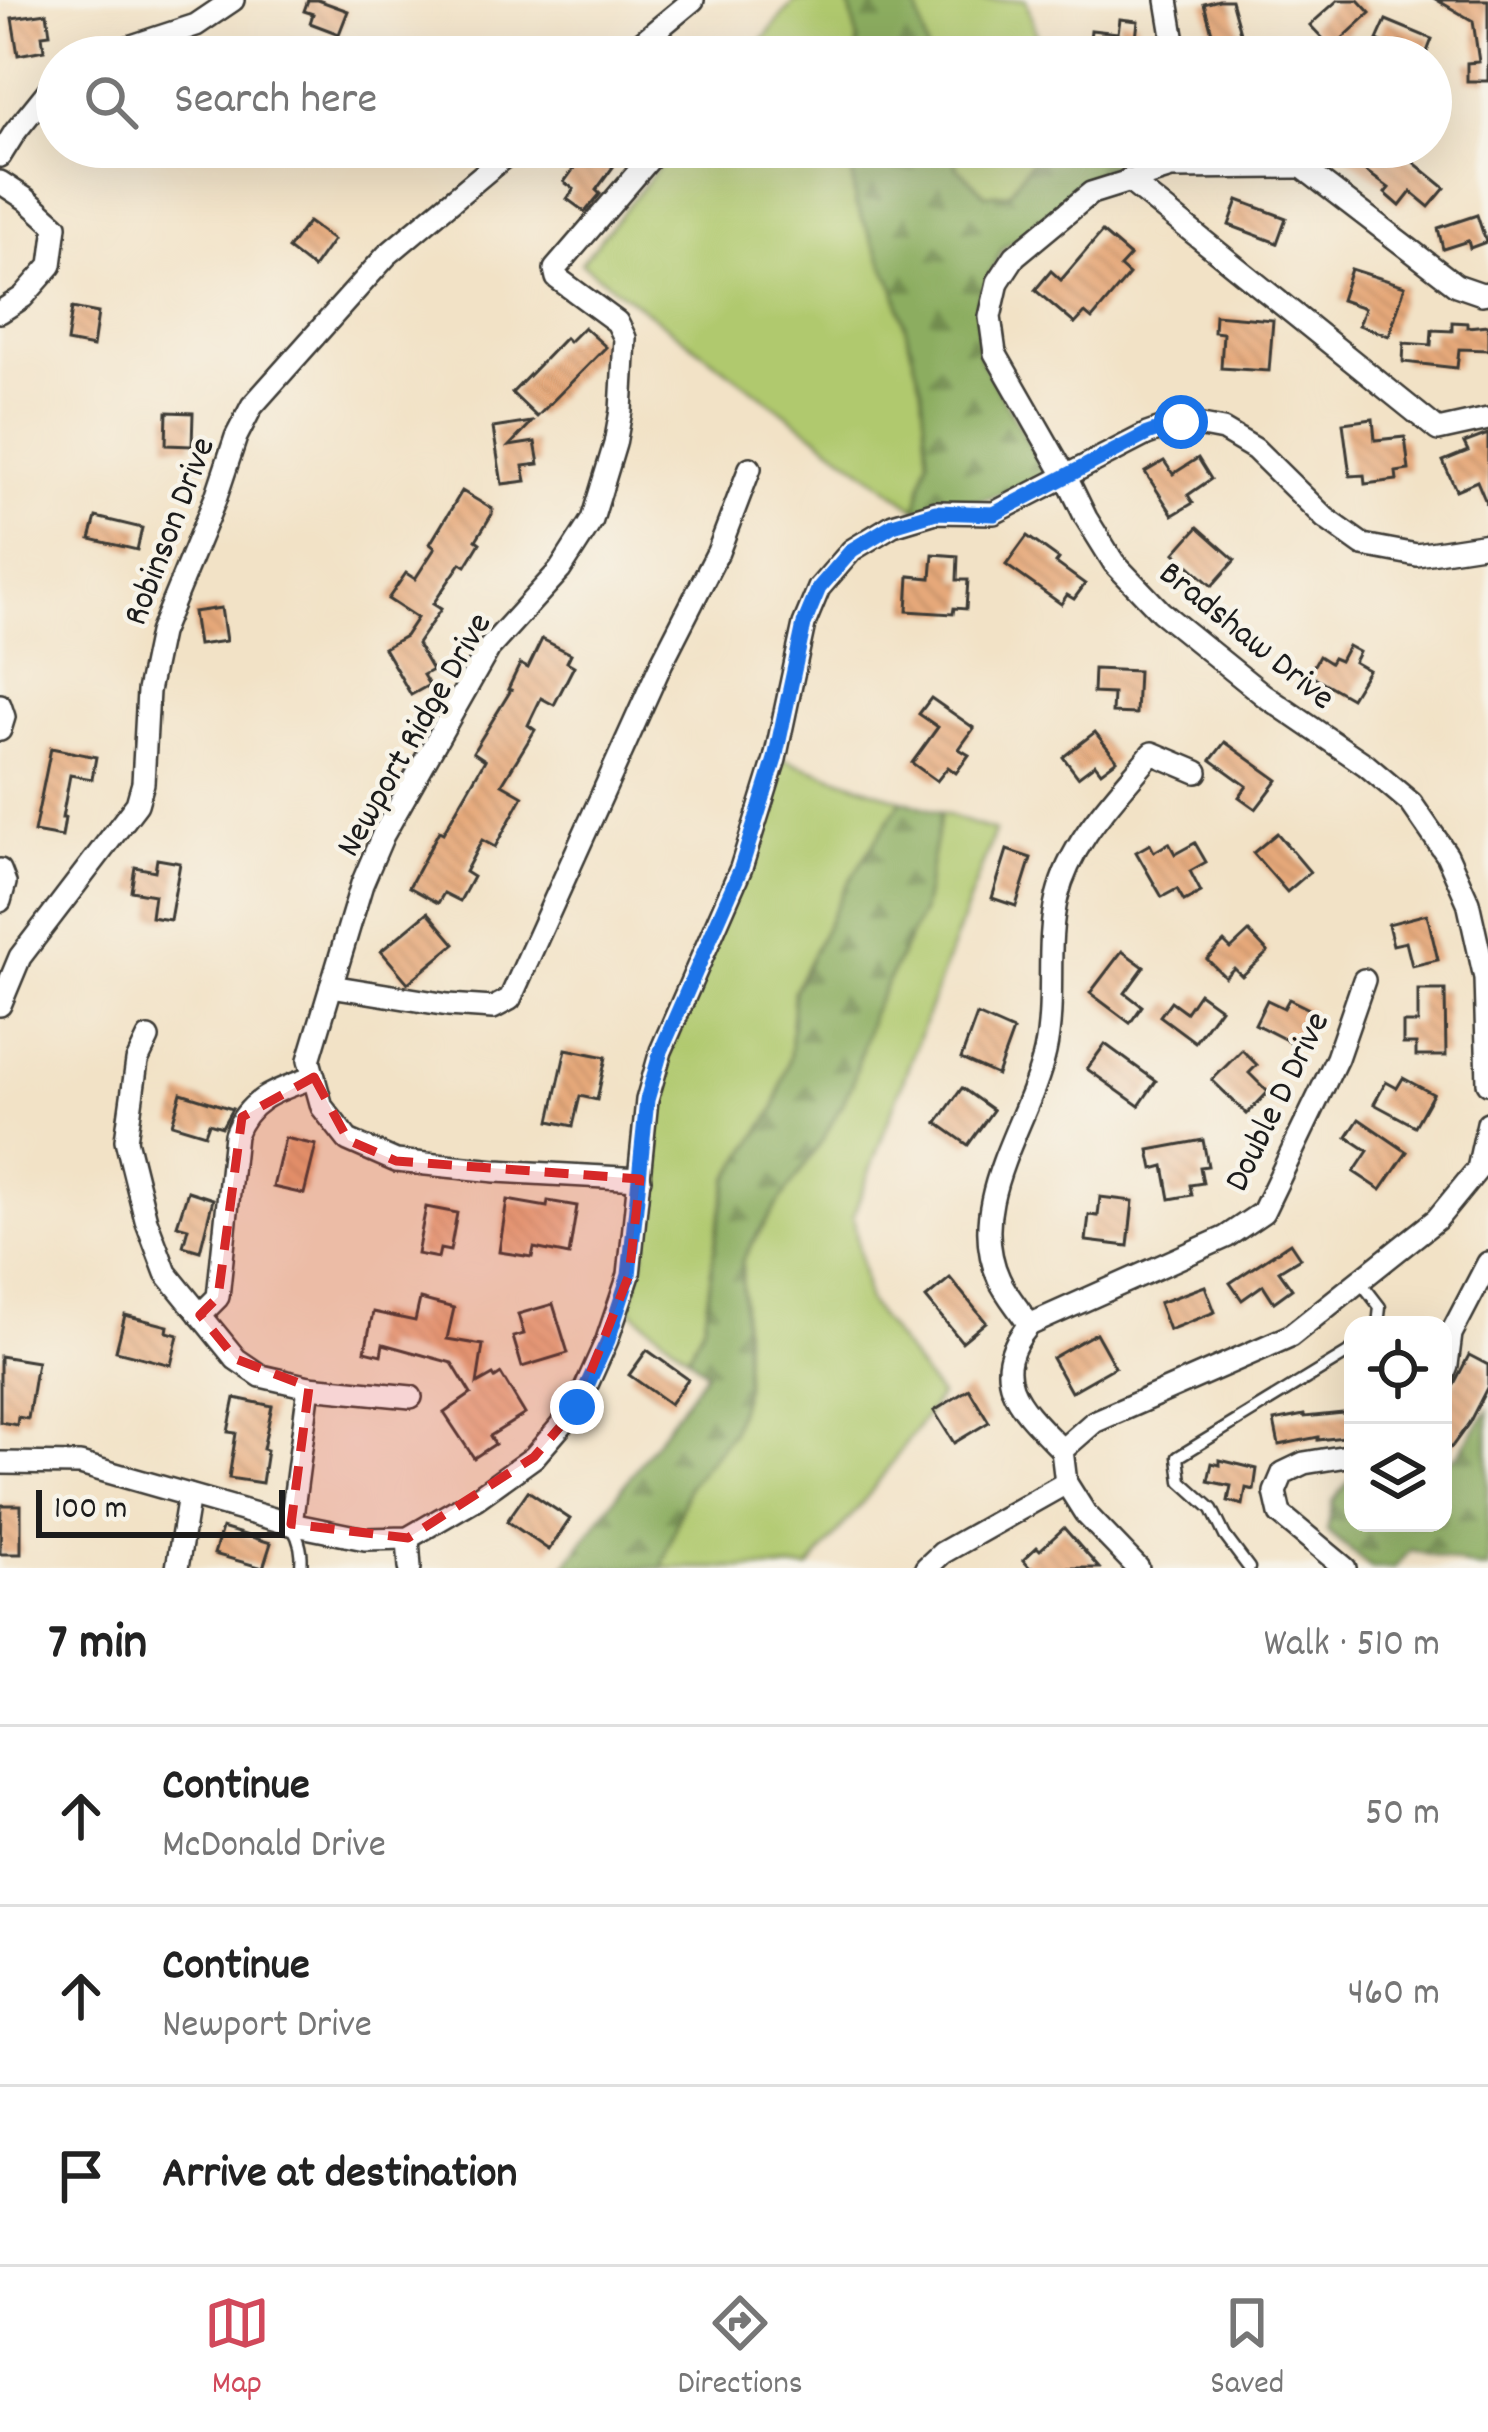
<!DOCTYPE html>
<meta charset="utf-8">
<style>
:root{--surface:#fff;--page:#f2f2f2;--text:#222;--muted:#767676;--line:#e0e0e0;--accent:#d1495b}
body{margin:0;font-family:Dekko,sans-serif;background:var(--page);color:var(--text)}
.controls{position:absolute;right:36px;bottom:36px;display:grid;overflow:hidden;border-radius:24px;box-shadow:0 12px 48px #0002}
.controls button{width:108px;height:108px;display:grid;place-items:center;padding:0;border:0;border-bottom:3px solid var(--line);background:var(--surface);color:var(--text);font:60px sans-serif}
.scale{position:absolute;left:36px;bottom:30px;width:249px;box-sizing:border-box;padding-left:12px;border:6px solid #1c1c1c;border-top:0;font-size:33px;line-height:42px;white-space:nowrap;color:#1c1c1c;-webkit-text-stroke:9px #f7f3e8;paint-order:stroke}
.stop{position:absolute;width:36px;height:36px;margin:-27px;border:9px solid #1a73e8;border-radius:50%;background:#fff}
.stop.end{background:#1a73e8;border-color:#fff;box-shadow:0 3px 12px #0008}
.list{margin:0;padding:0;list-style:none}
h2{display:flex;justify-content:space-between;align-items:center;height:156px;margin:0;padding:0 48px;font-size:51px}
h2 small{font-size:39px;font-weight:400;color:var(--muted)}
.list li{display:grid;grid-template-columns:78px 1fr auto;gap:36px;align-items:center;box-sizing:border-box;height:180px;padding:0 48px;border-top:3px solid var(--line)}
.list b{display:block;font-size:45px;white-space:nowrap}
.list p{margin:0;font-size:39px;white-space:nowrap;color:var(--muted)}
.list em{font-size:39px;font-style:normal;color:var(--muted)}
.icon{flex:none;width:66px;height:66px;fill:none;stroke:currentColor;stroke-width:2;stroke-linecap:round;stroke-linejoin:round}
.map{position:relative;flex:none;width:1488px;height:1568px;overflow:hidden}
.search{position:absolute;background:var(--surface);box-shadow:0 12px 48px #0002;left:36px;right:36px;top:36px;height:132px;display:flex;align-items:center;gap:30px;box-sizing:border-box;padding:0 42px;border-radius:66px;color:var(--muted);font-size:45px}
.sheet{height:696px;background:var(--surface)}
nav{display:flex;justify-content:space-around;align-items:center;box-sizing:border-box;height:168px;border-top:3px solid var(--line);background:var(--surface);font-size:33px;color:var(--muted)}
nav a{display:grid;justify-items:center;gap:6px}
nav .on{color:var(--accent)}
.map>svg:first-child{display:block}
</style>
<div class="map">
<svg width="1488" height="1568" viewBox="0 0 1488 1568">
<defs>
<pattern id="forest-firs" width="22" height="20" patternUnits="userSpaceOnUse" patternTransform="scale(3)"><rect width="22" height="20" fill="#8cad61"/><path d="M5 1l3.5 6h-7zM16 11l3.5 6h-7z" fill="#728c4f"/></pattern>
<pattern id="building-back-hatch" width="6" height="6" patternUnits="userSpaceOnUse" patternTransform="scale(3)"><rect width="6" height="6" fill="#e6a97a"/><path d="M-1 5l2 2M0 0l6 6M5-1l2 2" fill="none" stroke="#c59169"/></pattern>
</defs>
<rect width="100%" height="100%" fill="#f7f3e8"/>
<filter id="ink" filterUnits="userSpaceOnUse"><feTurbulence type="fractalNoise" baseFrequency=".00833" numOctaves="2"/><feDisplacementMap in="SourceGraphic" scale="24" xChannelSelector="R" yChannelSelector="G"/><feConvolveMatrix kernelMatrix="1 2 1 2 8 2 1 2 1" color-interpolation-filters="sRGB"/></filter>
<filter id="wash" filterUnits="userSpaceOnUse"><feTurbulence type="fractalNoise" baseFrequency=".004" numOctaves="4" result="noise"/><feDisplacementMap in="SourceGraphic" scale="48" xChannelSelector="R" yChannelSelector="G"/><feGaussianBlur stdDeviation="2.7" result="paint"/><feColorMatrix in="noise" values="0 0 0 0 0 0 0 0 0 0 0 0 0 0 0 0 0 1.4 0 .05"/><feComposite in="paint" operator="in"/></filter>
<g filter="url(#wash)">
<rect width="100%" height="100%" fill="#f2e2c6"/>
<!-- green -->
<g fill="#b0c96e" stroke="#667245" stroke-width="3">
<path d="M795,0h53l10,40 -2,17h-107z"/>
<path d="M915,0h111l18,57h-115z"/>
<path d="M675,147h175l5,56 40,86 27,100 6,69 -12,51 -335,-246z"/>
<path d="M952,147h89l-32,46 -23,2 -29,-28z"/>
<path d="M783,759l119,41 -57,89 -51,102 -4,64 -15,53 -47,71 -11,52 -13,92 -16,33 -59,-47 15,-55 7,-122 15,-71z"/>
<path d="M941,813l54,18 -142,385 15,86 72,94 -70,97 -61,75h-147l26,-81 44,-55 13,-45 -3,-126 110,-176 20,-72 50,-101z"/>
</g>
<!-- forest -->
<g fill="url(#forest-firs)" stroke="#54643e" stroke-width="3">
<path d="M848,0h67l14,57h-73l2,-17z"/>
<path d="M850,147h102l5,20 29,28 23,-2 32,-46h58l18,14 -115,89 -24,50 2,58 66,115c-46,29 -78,30 -130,36l12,-51 -6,-69 -27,-100 -40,-86z"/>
<path d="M902,800l39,13 -19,99 -50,101 -20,72 -28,53 -66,95 -16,28 3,125 -13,46 -44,55 -26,81h-98l142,-196 -18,-16 16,-33 13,-92 12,-52 46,-71 15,-53 4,-64 51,-103z"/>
<path d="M1488,1410v158h-10l-67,-18 -17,18h-22l-45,-37 6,-30 20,-25v47h90v-60l16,-9z"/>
</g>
<g id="blocks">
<!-- building -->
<g fill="url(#building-back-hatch)">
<path d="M308,0h10l30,11 -9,23 -29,-11 3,-9 -9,-3z"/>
<path d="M1219,0h12l13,47 -26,7 -14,-50z"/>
<path d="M1338,0h20l12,13 -38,35 -22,-23z"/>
<path d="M1437,0h51v81h-21v-18l12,-1 -6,-41z"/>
<path d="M47,13l3,21 -8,1 2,15 -26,5 -6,-37z"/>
<path d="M1120,19l18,2 -4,36 -46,-1 3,-26 27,3z"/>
<path d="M1386,20l46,19 -7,18h-9l-39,-17z"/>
<path d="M1356,147h17l6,5 4,-5h23l-4,6 43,35 -16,19 -18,-15 -11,14 -15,-13 4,-5 -41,-30z"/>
<path d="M588,149l25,18 -17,23 4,4 -15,18 -18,-13 7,-10 -10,-7z"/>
<path d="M1238,200l48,18 -9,25 -48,-18z"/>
<path d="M1477,215l9,27 -16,6 -2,-7 -25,8 -5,-21z"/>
<path d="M308,222l25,18 -20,28 -25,-19z"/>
<path d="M1102,232l28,24 -10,11 9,8 -37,44 -7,-6 -10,11 -40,-34 16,-19 10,9z"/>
<path d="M1351,269l54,17 -16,50 -30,-11 6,-17 -24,-8z"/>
<path d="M72,308l26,5 -5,34 -26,-5z"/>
<path d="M1215,315l58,5 -4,51 -48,-3 2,-35 -9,-1z"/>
<path d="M1452,322l15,1v4l21,-2v25l-29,-1 -2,19 -54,-6 1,-19 27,2 1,-15 20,1z"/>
<path d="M584,327l22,20 -69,70 -25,-24 53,-55 4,4z"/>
<path d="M167,412l26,1 -1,33 -26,-1z"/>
<path d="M1373,419l2,21 30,-3 4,33 -13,2 1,8 -32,4 -1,-9 -14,1 -7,-53z"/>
<path d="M532,422l-23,24 26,-4 4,22 -16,2 3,15 -24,3 -9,-56z"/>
<path d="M1488,434v73l-11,-26 -21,9 -13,-29 25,-10 -4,-8z"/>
<path d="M1198,458l13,21 -23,16 5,8 -20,12 -28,-43 19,-11 9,13z"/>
<path d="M462,491l30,18v5l-16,26 4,3 -14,23 -5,-3 -28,41 8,5 -24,35 15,26 -9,5 6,10 -18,10 -27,-47 21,-12 12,-18 -29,-19 18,-26 9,6 20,-31 -5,-4z"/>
<path d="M96,517l46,11 -5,22 -47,-11z"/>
<path d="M1198,527l37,33 -23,26 -37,-33z"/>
<path d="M1027,536l32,23 -3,4 29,21 -11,15 -7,-4 -6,9 -55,-39z"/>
<path d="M933,554l25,2 -1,24h11l-2,29 -12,-1 -1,6 -46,-3 2,-35 22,2z"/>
<path d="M221,608l5,33 -28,4 -5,-33z"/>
<path d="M542,639l29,15 -4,8 7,4 -20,39 -13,-7 -13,27 7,5 -33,54 21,12 -28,51 -13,-7 -17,32 8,5 -13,24 -16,-8 -6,10 -29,-16 30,-56 4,2 42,-73 -12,-8 38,-62 -3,-1 12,-25 8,4z"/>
<path d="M1348,646l11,6 -5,10 14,8 -17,28 -42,-24 10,-18 11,7 3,-5 7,3z"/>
<path d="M1094,669l44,2 -2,43 -24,-1 1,-19 -20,-1z"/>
<path d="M931,698l43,30 -15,21 10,6 -13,18 -8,-6 -11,14 -25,-18 26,-36 -19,-13z"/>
<path d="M1095,732l22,28 -16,12 -6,-8 -17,13 -15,-20z"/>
<path d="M1225,742l53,38 -22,29 -17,-12 8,-11 -36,-26z"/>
<path d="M51,748l45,9 -4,22 -22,-4 -8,43h3l-3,19 -28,-5z"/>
<path d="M1277,833l33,39 -23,20 -34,-39z"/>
<path d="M1169,843l6,11 20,-11 11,19 -16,9 11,21 -17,9 -7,-12 -15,8 -26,-45 14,-8 4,8z"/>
<path d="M1007,850l24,8 -15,48 -24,-8z"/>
<path d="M157,859l23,4 -10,57 -19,-3 3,-22 -23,-4 4,-24 20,4z"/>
<path d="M428,912l27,32 -47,39 -27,-32z"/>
<path d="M1427,914l11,46 -26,6 -6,-24 -13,3 -5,-21z"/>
<path d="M1249,932l19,20 -26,24 -8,-8 -9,9 -18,-18 17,-17 7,7z"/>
<path d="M1122,951l22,16 -19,26 17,13 -12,17 -40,-30z"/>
<path d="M1418,990h27l1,66h-30v-12h-13v-21h15z"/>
<path d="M1199,993l21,15 -25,34 -35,-26 11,-15 15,11z"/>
<path d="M1289,999l24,12 -17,34 -41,-21 12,-24 17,8z"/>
<path d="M977,1015l36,16 -16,44 -36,-16z"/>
<path d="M1105,1044l51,37 -17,25 -52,-37z"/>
<path d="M566,1049l40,8 -9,43 -17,-4 -7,30 -23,-5z"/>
<path d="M1242,1050l15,15 -8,8 19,19 -21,22 -35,-34z"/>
<path d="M1403,1078l30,16 -18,32 -41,-22 12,-22 11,6z"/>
<path d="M962,1088l31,22 -25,35 -31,-22z"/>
<path d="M181,1093l51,16 -10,18 -13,-4 -4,11 -33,-10z"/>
<path d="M1359,1119l48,33 -26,38 -27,-18 14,-21 -21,-14z"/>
<path d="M285,1138l31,7 -12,49 -31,-7z"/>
<path d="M1203,1140l5,26 -8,1 3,16 -13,2 2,10 -22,4 -6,-33 -11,3 -4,-19z"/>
<path d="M188,1191l25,8 -13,52 -17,-5 5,-18 -11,-3z"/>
<path d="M1100,1197l33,4 -5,45 -42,-5 3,-26 9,1z"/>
<path d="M507,1200l40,7 1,-6 29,5 -8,49 -35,-7 -2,9 -33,-5z"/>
<path d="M426,1207l31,6 -7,38 -10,-2 -2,9 -21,-4z"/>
<path d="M1290,1243l10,15 -21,13 13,18 -18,13 -11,-17 -21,15 -12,-17z"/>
<path d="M950,1278l36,44 -24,20 -36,-44z"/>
<path d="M1205,1286l10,26 -46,18 -10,-27z"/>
<path d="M420,1299l34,9 -7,31 36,6 -6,39 16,-9 2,3 6,-4 24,40 -35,22 5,8 -21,14 -30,-45 27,-19 -19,-31 -69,-19 -2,11 -16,-4 8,-39 42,9z"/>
<path d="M553,1304l15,49 -46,14 -9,-30 11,-3 -6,-20z"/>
<path d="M125,1315l43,11 -1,6 11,3 -7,30 -55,-14z"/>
<path d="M1096,1333l19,34 -44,25 -19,-34z"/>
<path d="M647,1350l41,29 -18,25 -41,-29z"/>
<path d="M1469,1355l19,10v21l-19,37 -18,25 -8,-6v-37z"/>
<path d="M0,1356l37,6 -9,57 -10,-2 -1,8 -17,-3z"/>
<path d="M969,1389l20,33 -35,21 -20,-32z"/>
<path d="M235,1398l37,8 -9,43 4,1 -5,33 -33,-5 7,-45 -8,-1z"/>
<path d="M1353,1412v24l-35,4v-3l-39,8 -5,-24 30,-6 1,2z"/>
<path d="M1220,1460l37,9 -3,21 -8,-2 -3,17 -15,-4 3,-15 -23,-5 4,-18 8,2z"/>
<path d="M528,1491l42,28 -21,31 -42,-29z"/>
<path d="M1,1505h20v49h-21z"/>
<path d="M222,1528l49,15 -8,25 -49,-14z"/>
<path d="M1064,1528l35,40h-69l-7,-8 14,-13 3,3z"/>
</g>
</g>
</g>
<g filter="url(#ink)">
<use href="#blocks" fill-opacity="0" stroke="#3c3a36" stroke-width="3"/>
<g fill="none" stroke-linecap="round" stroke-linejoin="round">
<defs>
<g id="service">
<path d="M1360,1281l20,26 -2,18"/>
<path d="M292,1527c8,13 11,26 9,41"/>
<path d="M1249,1568l-24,-32 -13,-27 -31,-28 -3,-24 175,-107"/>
</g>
<g id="minor">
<path d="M1167,0l7,42 9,15"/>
<path d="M98,57l98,-32 37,-25"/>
<path d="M624,57l69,-57"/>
<path d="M1276,147l180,138 26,9 6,-1"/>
<path d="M0,156l15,-24 42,-52"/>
<path d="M1300,167l-129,1 -80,25 -76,63 -17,26 -8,35 5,36 71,124 20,41 28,45 47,49 104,84 101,69 45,38 36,52 21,47 17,76 3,105"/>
<path d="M1300,167l18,-20"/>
<path d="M1128,180l310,250 50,-11"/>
<path d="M0,182l26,17 30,27 -5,39 -28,32 -23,15"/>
<path d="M0,705l4,12 -4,13"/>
<path d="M0,870l5,13 -5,18"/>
<path d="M331,986l117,19 45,3 17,-9 152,-337 56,-110 32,-84"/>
<path d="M0,1005l20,-48 117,-153 6,-21 5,-92 12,-58 56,-136 20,-60 16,-31 135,-151 129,-108"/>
<path d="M148,1038l-11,23 -11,79 20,80 20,53 70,86 25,17 48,11 102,10"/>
<path d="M640,1179l-144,-8 -100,-10 -48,-21 -26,-33 -13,-47 53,-176 21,-49 106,-187 71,-78 32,-50 23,-76 6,-33 4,-73 -8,-16 -60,-44 -2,-9 105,-122"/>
<path d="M200,1315l18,-18 17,-162c14,-38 44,-45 79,-58"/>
<path d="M1029,1325l197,-88 37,-25 74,-154 27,-78"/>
<path d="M1443,1375l4,-10 4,-31 37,-71"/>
<path d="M1062,1450c-39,-40 -78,-72 -33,-125 -9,-15 -23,-30 -30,-46 -35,-76 30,-155 46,-227 11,-51 0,-105 12,-155 14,-57 59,-100 95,-144l45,19"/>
<path d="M0,1463l80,1 211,60 74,15 43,-1 69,-40 57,-41 43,-50 30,-67 22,-65 18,-175 14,-49 80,-183 34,-109 29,-135 15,-36 33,-38 41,-25 43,-13 58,1 153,-79 34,-12 42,8 32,19 70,69 38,27 54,10 71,-11"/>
<path d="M291,1524l18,-137"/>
<path d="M408,1538l2,30"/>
<path d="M177,1568l12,-73"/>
<path d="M926,1568l16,-15 124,-70"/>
<path d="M1138,1568l-53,-55 -19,-30 -4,-33 32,-28 196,-86 147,-117 41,-50 10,-46"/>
<path d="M1345,1568l-65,-54 -5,-22 8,-19 21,-10 49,-8"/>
</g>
</defs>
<!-- service casing -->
<use href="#service" stroke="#3c3a36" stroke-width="15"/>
<!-- minor casing -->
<use href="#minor" stroke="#3c3a36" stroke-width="26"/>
<!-- service -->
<use href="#service" stroke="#fff" stroke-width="10"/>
<!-- minor -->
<use href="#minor" stroke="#fff" stroke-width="21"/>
</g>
</g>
<g fill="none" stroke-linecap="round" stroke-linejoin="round" filter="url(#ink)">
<!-- route -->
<path stroke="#1a73e8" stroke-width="15" d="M577,1407l31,-67 21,-65 18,-175 14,-49 80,-183 34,-109 29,-135 15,-36 33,-38 41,-25 43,-13 58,2 153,-80 34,-12"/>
</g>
<!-- marked area -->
<path fill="#d62828" fill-opacity="0.2" stroke="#d62828" stroke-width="9" stroke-dasharray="24 15" stroke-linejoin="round" d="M314,1077l34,63 48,21 244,18 -11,96 -52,132 -43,50 -126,81 -117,-14 18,-137 -73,-28 -36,-44 18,-18 24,-180z"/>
<g text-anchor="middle" stroke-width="9" stroke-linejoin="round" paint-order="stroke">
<!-- street labels -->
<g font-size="36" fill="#1c1c1c" stroke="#f7f3e8">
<text transform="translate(166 530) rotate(-69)" y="13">Robinson Drive</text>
<text transform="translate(1249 633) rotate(39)" y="13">Bradshaw Drive</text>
<text transform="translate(411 733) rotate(-60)" y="13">Newport Ridge Drive</text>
<text transform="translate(1274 1100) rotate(-64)" y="13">Double D Drive</text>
</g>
</g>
</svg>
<div class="controls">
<button><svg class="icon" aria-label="locate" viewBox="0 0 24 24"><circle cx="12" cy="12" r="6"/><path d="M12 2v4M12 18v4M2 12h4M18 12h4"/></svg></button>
<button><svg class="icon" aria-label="layers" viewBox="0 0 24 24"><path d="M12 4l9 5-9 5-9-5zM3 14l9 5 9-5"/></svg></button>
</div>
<div class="scale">100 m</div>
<div class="stop" style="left:1181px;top:422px"></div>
<div class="stop end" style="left:577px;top:1407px"></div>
<div class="search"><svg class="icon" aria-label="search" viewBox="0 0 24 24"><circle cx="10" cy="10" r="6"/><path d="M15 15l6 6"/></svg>Search here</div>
</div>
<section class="sheet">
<h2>7 min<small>Walk · 510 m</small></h2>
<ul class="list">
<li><svg class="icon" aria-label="ahead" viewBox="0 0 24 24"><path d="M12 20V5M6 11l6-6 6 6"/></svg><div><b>Continue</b><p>McDonald Drive</p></div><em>50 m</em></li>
<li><svg class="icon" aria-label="ahead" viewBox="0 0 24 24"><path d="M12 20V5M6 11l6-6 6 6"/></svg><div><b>Continue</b><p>Newport Drive</p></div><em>460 m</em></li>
<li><svg class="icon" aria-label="arrive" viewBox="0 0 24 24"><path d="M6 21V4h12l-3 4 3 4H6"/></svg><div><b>Arrive at destination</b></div></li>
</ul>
</section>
<nav>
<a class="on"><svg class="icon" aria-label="map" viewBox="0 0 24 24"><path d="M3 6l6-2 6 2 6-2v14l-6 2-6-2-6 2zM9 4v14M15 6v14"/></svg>Map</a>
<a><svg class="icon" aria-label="directions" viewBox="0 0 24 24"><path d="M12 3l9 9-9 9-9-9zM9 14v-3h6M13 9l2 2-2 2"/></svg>Directions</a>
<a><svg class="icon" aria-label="saved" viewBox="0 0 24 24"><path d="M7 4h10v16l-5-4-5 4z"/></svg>Saved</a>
</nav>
